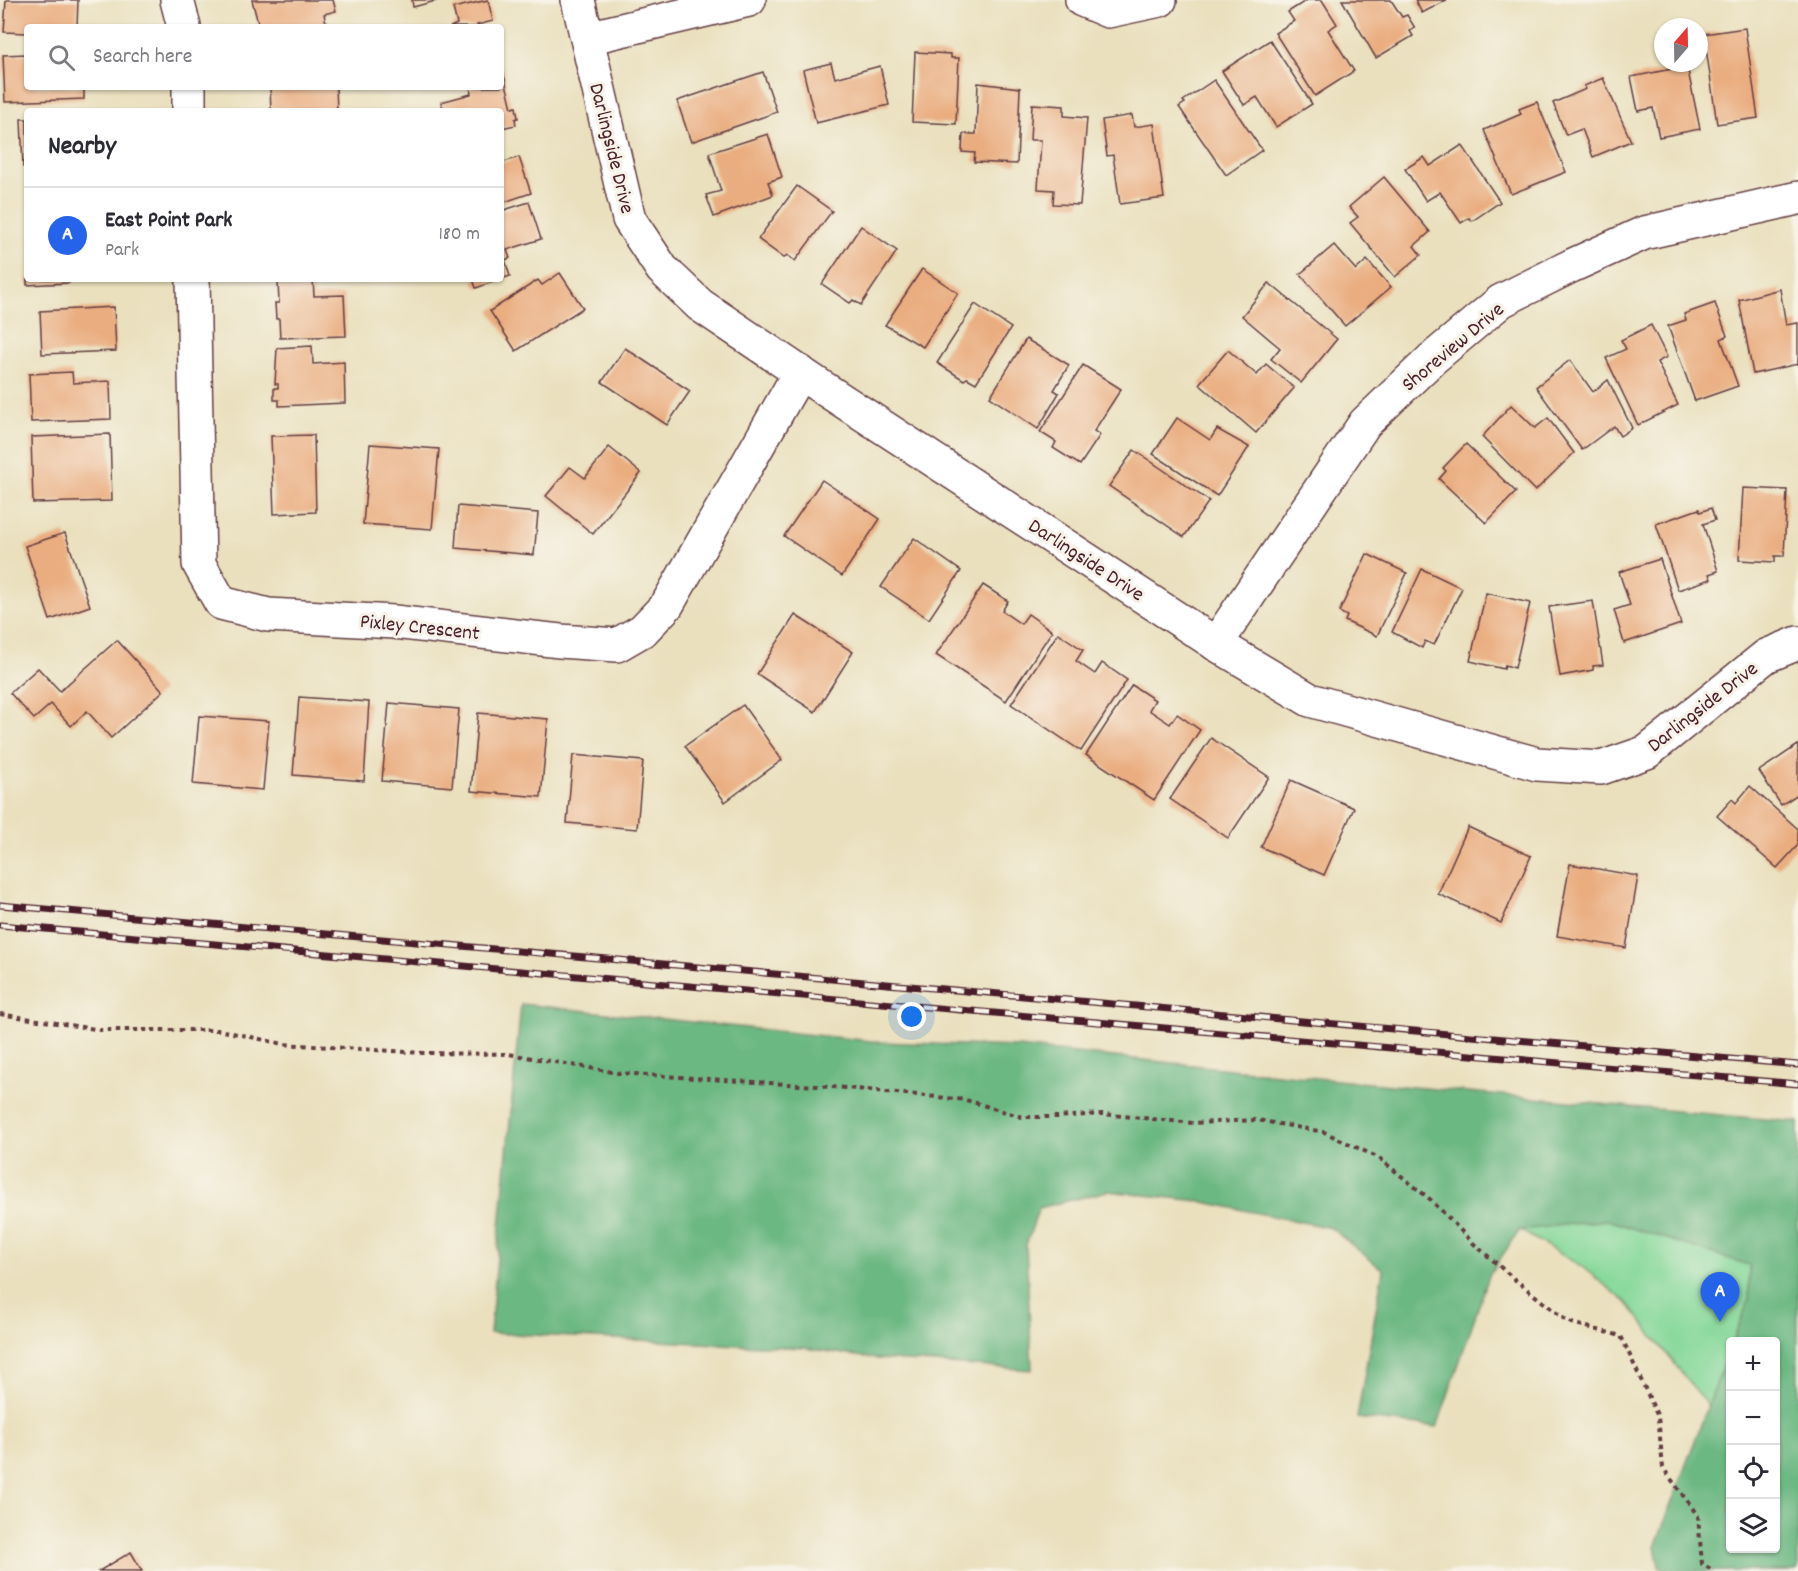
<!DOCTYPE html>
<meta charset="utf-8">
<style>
:root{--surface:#fff;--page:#f2f2f3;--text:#2b2b33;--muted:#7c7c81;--line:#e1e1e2;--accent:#2563eb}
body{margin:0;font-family:Dekko,sans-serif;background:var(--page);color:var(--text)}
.controls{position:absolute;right:18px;bottom:18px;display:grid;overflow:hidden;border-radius:6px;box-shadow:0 2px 4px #0004}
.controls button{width:54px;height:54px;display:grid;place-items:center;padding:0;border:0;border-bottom:2px solid var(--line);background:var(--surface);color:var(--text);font:30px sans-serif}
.compass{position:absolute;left:1654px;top:18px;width:54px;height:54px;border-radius:50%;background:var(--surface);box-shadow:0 2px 4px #0004;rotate:20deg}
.you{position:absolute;left:912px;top:1017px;width:21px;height:21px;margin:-15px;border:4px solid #fff;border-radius:50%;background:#1a73e8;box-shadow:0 0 0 9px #1a73e833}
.badge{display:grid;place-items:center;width:39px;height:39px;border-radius:50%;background:var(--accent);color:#fff;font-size:20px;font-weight:700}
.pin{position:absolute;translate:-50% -50px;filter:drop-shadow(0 2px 3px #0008)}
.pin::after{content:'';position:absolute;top:32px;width:21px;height:18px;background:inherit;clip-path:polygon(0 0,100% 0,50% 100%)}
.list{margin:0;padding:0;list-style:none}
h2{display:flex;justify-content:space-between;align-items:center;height:78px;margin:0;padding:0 24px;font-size:26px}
h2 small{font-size:20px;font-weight:400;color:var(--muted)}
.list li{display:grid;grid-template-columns:39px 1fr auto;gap:18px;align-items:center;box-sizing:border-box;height:96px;padding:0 24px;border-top:2px solid var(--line)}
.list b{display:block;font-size:22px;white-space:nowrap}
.list p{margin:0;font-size:20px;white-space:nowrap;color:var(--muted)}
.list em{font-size:20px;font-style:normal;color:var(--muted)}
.icon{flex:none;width:33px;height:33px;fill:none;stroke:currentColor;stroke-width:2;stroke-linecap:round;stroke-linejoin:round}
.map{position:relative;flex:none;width:1798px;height:1571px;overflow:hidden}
.search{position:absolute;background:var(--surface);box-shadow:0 2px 4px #0004;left:24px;top:24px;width:480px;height:66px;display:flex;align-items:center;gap:15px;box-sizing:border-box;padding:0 21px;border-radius:6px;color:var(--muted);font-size:22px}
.panel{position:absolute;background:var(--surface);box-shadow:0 2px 4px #0004;left:24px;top:108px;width:480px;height:174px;border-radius:6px}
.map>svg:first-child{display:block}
</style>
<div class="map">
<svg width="1798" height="1571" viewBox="0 0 1798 1571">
<rect width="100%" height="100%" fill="#f7f3e8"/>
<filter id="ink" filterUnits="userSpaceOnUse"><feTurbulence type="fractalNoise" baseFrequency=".0167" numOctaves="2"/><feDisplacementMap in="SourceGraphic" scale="12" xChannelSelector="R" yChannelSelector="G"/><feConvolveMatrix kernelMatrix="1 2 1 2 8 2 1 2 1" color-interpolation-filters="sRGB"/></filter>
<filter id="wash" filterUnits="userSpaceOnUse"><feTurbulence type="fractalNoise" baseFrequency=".008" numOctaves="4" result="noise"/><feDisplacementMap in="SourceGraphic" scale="24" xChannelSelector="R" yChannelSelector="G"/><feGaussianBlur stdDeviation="1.35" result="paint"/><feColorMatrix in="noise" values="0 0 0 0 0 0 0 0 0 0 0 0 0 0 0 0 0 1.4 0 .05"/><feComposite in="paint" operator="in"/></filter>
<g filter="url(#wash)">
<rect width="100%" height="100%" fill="#eae0be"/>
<!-- green -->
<path fill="#85d89a" stroke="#687c62" stroke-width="1.5" d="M1798,1135l-22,207h-46v92l-104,-132 -45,-36 -185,-109z"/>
<!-- forest -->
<path fill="#6cb882" stroke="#5b6c56" stroke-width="1.5" d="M521,1004l360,38 137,5 318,33 462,42v449h-129l-10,-5 -4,-19 75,-200v201h46v-206l-43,-1 16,-42v-34l-142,-45 -87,10 -30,43 -53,154 -80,-9 26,-148 -52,-42 -132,-27 -91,-10 -69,17 -13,37 6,125 -155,-11 -73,-11 -314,-15z"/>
<g id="blocks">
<!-- building -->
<g fill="#eaad80">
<path d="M6,0h72l-1,27h-50v6l-23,-1z"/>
<path d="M252,0h81l3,11 -12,3 3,13h-68z"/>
<path d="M412,0h24v1l-23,6z"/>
<path d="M488,0l5,21 -16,4 1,2h-28l7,-3 -4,-16z"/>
<path d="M1307,0h15l15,24 -9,6 26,41 -39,25 -40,-63 19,-12 -6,-9z"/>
<path d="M1342,0h49l11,17 5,-2 8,13 -5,3 3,5 -37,22z"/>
<path d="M1415,0h32l-25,13z"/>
<path d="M1745,28l13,90 -41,6 -13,-90z"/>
<path d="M1270,40l42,64 -36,23 -19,-30 -13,8 -22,-34z"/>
<path d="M915,52l36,2v4h8l-3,66 -44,-2z"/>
<path d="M27,54v33h57v12l-79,3 -2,-47z"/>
<path d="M831,63l4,15 45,-12 9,39 -73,18 -13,-53z"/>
<path d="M1687,66l13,63 -41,8 -6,-29 -15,3 -7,-34z"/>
<path d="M502,67l10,41 4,-1 2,11 -3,1 1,6 -15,3v-17h-57l-3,-9 30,-8 -1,-7h31z"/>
<path d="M763,72l14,40 -86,30 -14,-41z"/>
<path d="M1603,78l28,63 -38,16 -11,-28 -16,6 -13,-32 33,-14 -2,-3z"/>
<path d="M1214,80l48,70 -36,25 -47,-68 6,-4 -2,-2z"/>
<path d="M978,83l42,5 -3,76 -43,-2 1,-9 -13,-1 1,-18h13z"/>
<path d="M270,87h66l1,24h-66z"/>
<path d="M1537,102l29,70 -55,22 -27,-64 37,-16 -2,-5z"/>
<path d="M1032,104l32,2v10l23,2 -7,87 -27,-1 1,-14 -16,-1 3,-49h-11z"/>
<path d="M1132,115l2,12 20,-3 10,74 -44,6 -7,-49 -6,1 -5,-36z"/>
<path d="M21,119h6v48h-4z"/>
<path d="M768,134l14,43 -14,5 5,13 -59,22 -8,-22 15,-4 -12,-38z"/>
<path d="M1462,145l38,57 -28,19 -3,-3 -8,5 -21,-31 -14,9 -21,-32 19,-12 6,9z"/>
<path d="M519,157l12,36 -30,10v-40z"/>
<path d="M1384,177l46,55 -16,14 7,9 -26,22 -45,-54 8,-6 -9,-10z"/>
<path d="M797,186l35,25 -37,50 -8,-6 -3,3 -26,-19z"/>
<path d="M529,202l12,37 -34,11 3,8 -5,2 5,16 -34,12 -3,-9h28v-68z"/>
<path d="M861,226l36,25 -36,54 -8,-5 -3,3 -28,-19z"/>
<path d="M1334,245l22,25 11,-10 24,27 -46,39 -45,-52z"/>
<path d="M922,269l36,24 -35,54 -38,-22z"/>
<path d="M560,273l23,35 -67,43 -26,-40 48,-31 4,5z"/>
<path d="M27,279h42v4l-42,2z"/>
<path d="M313,280l1,16 30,-1 2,41 -66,2 -1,-19h-3l-1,-16h4l-1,-21z"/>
<path d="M1269,283l68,56 -36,44 -30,-24 9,-11 -38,-32z"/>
<path d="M1780,289l6,36 12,-2v41l-45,10 -14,-74z"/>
<path d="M1715,303l12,33 -6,3 17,47 -43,15 -27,-75 18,-6 -2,-6z"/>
<path d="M975,304l36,24 -35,55 -9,-5 -3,2 -27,-17z"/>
<path d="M114,307l2,44 -74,3 -2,-43z"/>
<path d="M1651,325l16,32 -10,5 21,43 -40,20 -32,-67 20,-9 -5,-9z"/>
<path d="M1026,339l43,26 -15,25 5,3 -21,36 -48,-32z"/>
<path d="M312,346l1,18 31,-2 1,41 -66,3v-6h-5v-12h4v-4h-3l2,-36z"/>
<path d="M625,348l65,43 -23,34 -65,-43z"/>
<path d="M1228,350l29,25 9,-11 28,24 -38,45 -57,-49z"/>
<path d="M1570,360l23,32 15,-12 24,48 -12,8 -6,-10 -32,24 -46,-63z"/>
<path d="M1083,365l38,24 -27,42 6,4 -20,30 -27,-17 3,-6 -16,-10z"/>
<path d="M72,372l1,11 37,-2 1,38 -80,3 -2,-48z"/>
<path d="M1511,405l24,23 13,-10 26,35 -39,38 -53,-54z"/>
<path d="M1177,418l33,22 7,-11 32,18 -32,49 -64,-42z"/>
<path d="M110,434l2,67 -79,2 -2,-66z"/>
<path d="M314,435l2,77 -42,2 -3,-78z"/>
<path d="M370,444l69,5 -7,80 -69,-5z"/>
<path d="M1466,444l50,48 -30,31 -47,-44 7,-8 -3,-3z"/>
<path d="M609,447l32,26 -48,61 -47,-38 24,-29 15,11z"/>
<path d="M1134,450l75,51 -25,36 -75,-51z"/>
<path d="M822,480l58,39 -38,57 -58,-40z"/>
<path d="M1743,488l44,2 -3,66h-9v6l-36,-2z"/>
<path d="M458,506l80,7 -4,42 -79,-7z"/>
<path d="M1711,508l4,12 -12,4 15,47 -9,3 2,5 -33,11 -22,-66 43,-15 1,3z"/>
<path d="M65,533l25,73 -40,14 -25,-74z"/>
<path d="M914,538l47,33 -32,48 -48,-32z"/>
<path d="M1367,554l40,19 -30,63 -32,-15 2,-5 -8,-4z"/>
<path d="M1660,559l21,65 -57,19 -10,-33 16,-5 -11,-33z"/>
<path d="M1422,569l40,19 -28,57 -9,-4 -3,7 -30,-16z"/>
<path d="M983,585l25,16 -6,10 19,13 7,-10 24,17 -46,70 -70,-46z"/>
<path d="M1486,593l44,10 -15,65 -10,-3 -1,4 -34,-8z"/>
<path d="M1593,601l10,64 -10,1v4l-33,6 -11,-69z"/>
<path d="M795,615l58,37 -38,60 -58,-38z"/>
<path d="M1058,633l25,17 -7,11 19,13 7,-11 25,17 -46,71 -70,-47z"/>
<path d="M117,640l46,51 -52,47 -24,-27 -16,15 -20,-22 -17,15 -24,-26 28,-25 22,23z"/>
<path d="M1132,685l23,15 -6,10 21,14 7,-10 23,16 -46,70 -68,-45z"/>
<path d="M299,697l70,5 -5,79 -71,-6z"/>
<path d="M389,703l70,6 -7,78 -70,-6z"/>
<path d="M743,705l39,55 -57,42 -40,-56z"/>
<path d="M478,713l70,6 -7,78 -70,-6z"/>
<path d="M199,716l70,5 -6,69 -70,-6z"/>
<path d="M1211,738l58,39 -41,61 -58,-39z"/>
<path d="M1798,745v49l-17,11 -22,-34z"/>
<path d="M573,755l70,6 -6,68 -70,-6z"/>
<path d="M1291,780l63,28 -30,67 -63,-28z"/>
<path d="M1750,786l48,43v16l-21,23 -60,-52 15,-17 4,4z"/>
<path d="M1468,827l63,29 -30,67 -63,-29z"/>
<path d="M1570,864l68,12 -12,72 -69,-12z"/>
<path d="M131,1552l11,19h-43z"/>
</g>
</g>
</g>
<g filter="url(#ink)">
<use href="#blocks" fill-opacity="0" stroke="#623c41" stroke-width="1.5"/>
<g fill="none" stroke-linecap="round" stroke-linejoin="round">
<defs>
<g id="minor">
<path d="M177,0l7,27"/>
<path d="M578,0l51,219 33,50 38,36 117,79 399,260 94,56 227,64 64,4 46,-16 119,-96 32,-13"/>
<path d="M1082,0l26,11 52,-11"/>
<path d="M587,38l162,-38"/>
<path d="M189,87v24"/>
<path d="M193,279l6,285 22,39 47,12 126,7 166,19 57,4 26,-15 24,-25 133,-233"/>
<path d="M1216,644l149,-221 67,-64 69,-58 70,-35 73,-33 154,-35"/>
</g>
</defs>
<!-- minor casing -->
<use href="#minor" stroke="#623c41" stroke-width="36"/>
<!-- path -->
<path stroke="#623c41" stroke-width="4" stroke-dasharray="4.5 4.5" stroke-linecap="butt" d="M0,1014l101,16h118l64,14 140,9 86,1 109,19 229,15 119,12 56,17h35l45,-3 91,9 64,-3 67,12 55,26 52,42 42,43 40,35 55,44 53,14 37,81 5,51 35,48 4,48 12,7"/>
<!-- minor -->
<use href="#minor" stroke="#fff" stroke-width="33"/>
<defs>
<g id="rail">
<path d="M0,905l1798,160"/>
<path d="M0,925l1798,159"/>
</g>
</defs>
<!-- rail casing -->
<use href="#rail" stroke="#4a1f2b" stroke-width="7"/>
<!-- rail -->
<use href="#rail" stroke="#f7f3e8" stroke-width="4.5" stroke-dasharray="14" stroke-linecap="butt"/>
</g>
</g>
<g text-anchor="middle" stroke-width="6" stroke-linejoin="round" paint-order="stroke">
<!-- street labels -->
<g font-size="21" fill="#4a1f2b" stroke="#f7f3e8">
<text transform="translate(613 148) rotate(76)" y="7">Darlingside Drive</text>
<text transform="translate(1452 346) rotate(-40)" y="7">Shoreview Drive</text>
<text transform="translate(1087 559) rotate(33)" y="7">Darlingside Drive</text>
<text transform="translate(420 626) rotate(6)" y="7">Pixley Crescent</text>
<text transform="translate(1702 706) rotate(-38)" y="7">Darlingside Drive</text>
</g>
</g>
</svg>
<div class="controls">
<button>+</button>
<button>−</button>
<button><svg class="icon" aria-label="locate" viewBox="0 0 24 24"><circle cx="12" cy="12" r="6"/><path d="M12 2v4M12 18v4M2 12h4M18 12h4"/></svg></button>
<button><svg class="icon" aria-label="layers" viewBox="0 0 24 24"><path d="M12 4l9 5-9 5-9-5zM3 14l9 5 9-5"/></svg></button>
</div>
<svg class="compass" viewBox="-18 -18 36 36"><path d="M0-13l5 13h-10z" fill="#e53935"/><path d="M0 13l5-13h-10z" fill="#7c7c81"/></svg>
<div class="you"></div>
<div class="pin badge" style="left:1720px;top:1322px">A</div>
<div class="search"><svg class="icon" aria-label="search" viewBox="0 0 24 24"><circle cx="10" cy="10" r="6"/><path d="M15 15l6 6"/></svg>Search here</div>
<section class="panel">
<h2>Nearby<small></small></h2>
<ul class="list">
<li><span class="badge">A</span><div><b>East Point Park</b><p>Park</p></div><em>180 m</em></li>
</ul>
</section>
</div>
